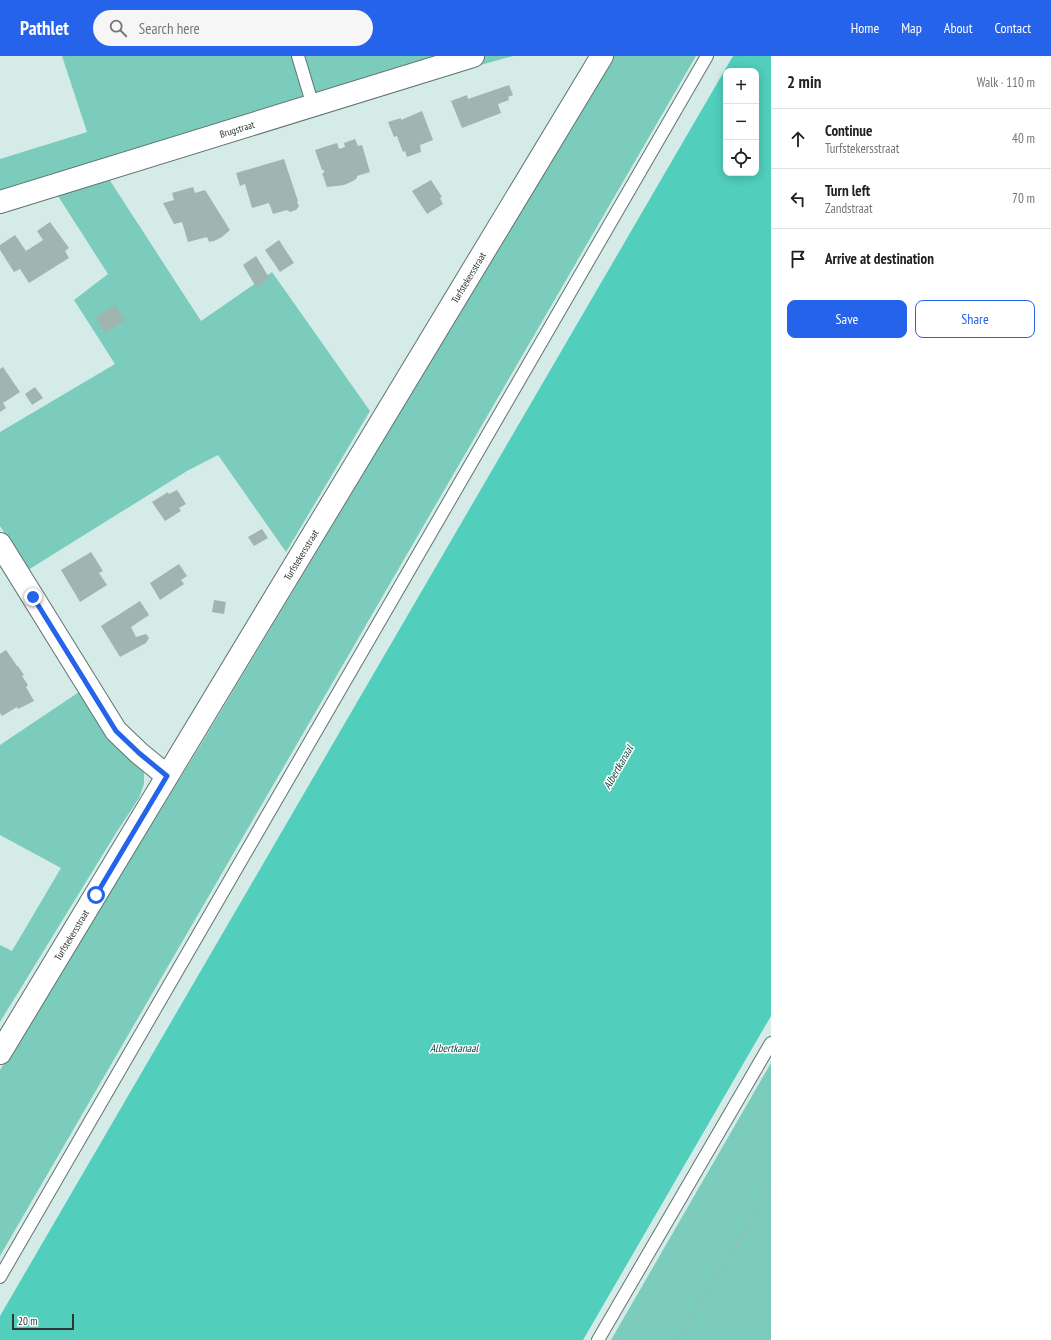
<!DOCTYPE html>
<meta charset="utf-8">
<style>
:root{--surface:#fff;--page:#f6f6f6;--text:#202124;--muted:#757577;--line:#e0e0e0;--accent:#2563eb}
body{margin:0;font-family:"PT Sans Narrow",sans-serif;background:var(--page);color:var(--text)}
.controls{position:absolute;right:12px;top:12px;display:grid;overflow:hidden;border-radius:8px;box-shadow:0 2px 10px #0003}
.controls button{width:36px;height:36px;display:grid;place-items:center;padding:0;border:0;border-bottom:1px solid var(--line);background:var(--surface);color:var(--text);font:20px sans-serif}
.scale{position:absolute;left:12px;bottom:10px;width:62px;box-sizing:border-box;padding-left:4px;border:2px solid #2e3735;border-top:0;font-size:11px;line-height:14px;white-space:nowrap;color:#2e3735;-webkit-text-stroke:3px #fff;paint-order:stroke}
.stop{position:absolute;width:12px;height:12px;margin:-9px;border:3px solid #2563eb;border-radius:50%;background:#fff}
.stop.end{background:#2563eb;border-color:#fff;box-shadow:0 1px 4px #0008}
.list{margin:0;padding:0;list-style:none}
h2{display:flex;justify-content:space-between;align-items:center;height:52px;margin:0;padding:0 16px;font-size:17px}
h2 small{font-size:13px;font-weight:400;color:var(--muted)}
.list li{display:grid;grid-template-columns:26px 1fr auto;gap:12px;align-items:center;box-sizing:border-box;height:60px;padding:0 16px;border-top:1px solid var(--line)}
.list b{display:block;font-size:15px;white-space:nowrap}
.list p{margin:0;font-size:13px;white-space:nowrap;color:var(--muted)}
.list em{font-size:13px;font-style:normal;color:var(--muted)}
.actions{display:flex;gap:8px;padding:12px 16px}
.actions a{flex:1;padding:9px 0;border:1px solid var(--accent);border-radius:8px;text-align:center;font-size:14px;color:var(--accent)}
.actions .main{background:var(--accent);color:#fff}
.icon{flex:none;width:22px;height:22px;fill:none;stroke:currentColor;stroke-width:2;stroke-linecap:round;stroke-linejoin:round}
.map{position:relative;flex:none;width:771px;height:1284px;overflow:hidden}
header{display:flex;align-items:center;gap:24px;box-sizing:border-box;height:56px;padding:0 20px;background:var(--accent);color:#fff}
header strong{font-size:19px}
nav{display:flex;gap:22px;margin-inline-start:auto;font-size:14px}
.search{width:280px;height:36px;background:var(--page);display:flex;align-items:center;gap:10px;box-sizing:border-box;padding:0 14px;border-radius:22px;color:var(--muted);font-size:15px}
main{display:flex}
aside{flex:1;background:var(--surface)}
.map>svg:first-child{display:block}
</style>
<header>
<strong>Pathlet</strong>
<div class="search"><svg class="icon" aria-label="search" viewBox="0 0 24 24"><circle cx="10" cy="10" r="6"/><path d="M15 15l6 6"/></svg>Search here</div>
<nav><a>Home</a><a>Map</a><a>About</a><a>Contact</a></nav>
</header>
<main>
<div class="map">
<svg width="771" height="1284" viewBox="0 0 771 1284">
<rect width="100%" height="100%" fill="#d5ebe7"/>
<!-- green -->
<g fill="#7cccbe">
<path d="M62,0h451l-306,86 -100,34 94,145 71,-49 98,139 -84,141 -68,-97 -31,16 -159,99 -28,-44v-94l115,-68 -41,-64 34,-26 -52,-81 -56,19v-53l87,-27z"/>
<path d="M614,0h82l-696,1200v-186l200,-324z"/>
<path d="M82,634l62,82v12l-5,14 -23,35 -116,189v-77l12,6 49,-83 -61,-33v-90z"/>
<path d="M771,1007v277h-160z"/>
</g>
<!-- water -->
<path fill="#51cebc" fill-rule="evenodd" d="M733,0h38v960l-188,324h-583v-24zM726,15h30v102h-30z"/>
<!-- building -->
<g fill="#a0b4b0">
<path d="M509,29l4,10 -5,2 1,3 -11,4 3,9 -39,15 -11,-27 16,-6 1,4z"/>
<path d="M422,55l11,29 -13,5 1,7 -14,5 -2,-6 -2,1 -6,-16 -3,1 -6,-15 13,-4v2z"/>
<path d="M355,83l3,7 4,-1 8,27 -13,4v2l-4,3 -9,4 -17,2 -5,-14h2v-3h-2l-7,-20 22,-7 2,6 6,-2 -1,-4z"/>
<path d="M284,103l14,42 -1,1 2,4 -3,4 -6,2 -3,-2 -14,4 -4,-11 -17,5 -7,-24 -5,2 -4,-13z"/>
<path d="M431,124l11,17 -2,1 3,6 -16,10 -15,-23z"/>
<path d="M193,131l2,6 10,-3 25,40 -8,7 -8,4 -5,1 -2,-5 -19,5 -6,-20 -8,2 -11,-21 11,-3 -2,-7z"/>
<path d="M50,166l19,26 -4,3 4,7 -40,25 -9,-14 -6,3 -14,-22v-5l15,-10 11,16 17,-11 -6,-9z"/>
<path d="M279,184l15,23 -14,9 -15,-22z"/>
<path d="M256,200l14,23 -14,8 -13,-22z"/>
<path d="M115,249l10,15 -20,13 -9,-15z"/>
<path d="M3,311l17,25 -17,11 3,5 -6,4v-43z"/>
<path d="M35,331l8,11 -11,7 -7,-11z"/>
<path d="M177,434l9,14 -7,4 2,3 -16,10 -13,-19 16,-10 1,2z"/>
<path d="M262,473l6,9 -14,8 -6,-9z"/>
<path d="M91,496l12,19 -4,2 8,12 -27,17 -19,-32z"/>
<path d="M179,508l8,12 -6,4 3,4 -24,16 -10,-17z"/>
<path d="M214,544l12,2 -2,12 -12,-2z"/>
<path d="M140,545l9,14 -18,12 5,10 10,-3 3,4 -3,5 -26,14 -19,-31z"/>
<path d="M6,594l11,16h1l6,9 -2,1 6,9 -2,2 8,14 -16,8 -1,-2 -15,9 -2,-3v-59z"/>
</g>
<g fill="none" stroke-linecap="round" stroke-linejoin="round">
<defs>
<g id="service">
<path d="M298,0l15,50"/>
<path d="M0,1221l707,-1221"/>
<path d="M598,1284l173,-297"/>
</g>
<g id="minor">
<path id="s1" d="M0,146l473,-146"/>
<path d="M0,488l116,187 23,22 28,23"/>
<path id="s2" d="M0,997l602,-997"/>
</g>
</defs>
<!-- service casing -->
<use href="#service" stroke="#607470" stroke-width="14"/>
<!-- minor casing -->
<use href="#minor" stroke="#607470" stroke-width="24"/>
<!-- path -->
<path stroke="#a0b2af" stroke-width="2.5" stroke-dasharray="1 3" stroke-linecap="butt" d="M670,1284l12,-6 31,-52 40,-63 18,-35"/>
<!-- service -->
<use href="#service" stroke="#fff" stroke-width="12"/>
<!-- minor -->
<use href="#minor" stroke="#fff" stroke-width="22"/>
</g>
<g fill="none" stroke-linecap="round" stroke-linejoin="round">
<!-- route -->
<path stroke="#2563eb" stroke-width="5" d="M33,541l83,134 23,22 28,23 -71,119"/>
</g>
<g text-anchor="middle" stroke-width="3" stroke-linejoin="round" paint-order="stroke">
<!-- street labels -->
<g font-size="10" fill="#2e3735" stroke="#fff">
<text dy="4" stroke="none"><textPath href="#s1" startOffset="248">Brugstraat</textPath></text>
<text dy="4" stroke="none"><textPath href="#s2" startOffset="906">Turfstekersstraat</textPath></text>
<text dy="4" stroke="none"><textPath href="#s2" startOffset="582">Turfstekersstraat</textPath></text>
<text dy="4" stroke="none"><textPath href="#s2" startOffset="138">Turfstekersstraat</textPath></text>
</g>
<!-- water labels -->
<g font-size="11" font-style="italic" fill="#0e463f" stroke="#fff">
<text transform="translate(618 711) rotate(-60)" y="4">Albertkanaal</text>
<text x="454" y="996">Albertkanaal</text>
</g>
</g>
</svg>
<div class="controls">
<button>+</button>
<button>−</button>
<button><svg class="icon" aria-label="locate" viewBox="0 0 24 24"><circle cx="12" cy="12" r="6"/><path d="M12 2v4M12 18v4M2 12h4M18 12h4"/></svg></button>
</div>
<div class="scale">20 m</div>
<div class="stop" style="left:96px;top:839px"></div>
<div class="stop end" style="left:33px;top:541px"></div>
</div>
<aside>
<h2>2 min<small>Walk · 110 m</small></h2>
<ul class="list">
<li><svg class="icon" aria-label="ahead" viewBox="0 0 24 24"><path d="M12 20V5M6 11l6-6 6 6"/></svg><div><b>Continue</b><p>Turfstekersstraat</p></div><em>40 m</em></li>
<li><svg class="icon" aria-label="left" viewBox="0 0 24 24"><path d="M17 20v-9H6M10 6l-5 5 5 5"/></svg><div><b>Turn left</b><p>Zandstraat</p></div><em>70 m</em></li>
<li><svg class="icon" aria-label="arrive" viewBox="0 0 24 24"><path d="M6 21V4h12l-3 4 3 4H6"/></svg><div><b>Arrive at destination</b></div></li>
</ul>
<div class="actions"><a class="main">Save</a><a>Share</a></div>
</aside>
</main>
